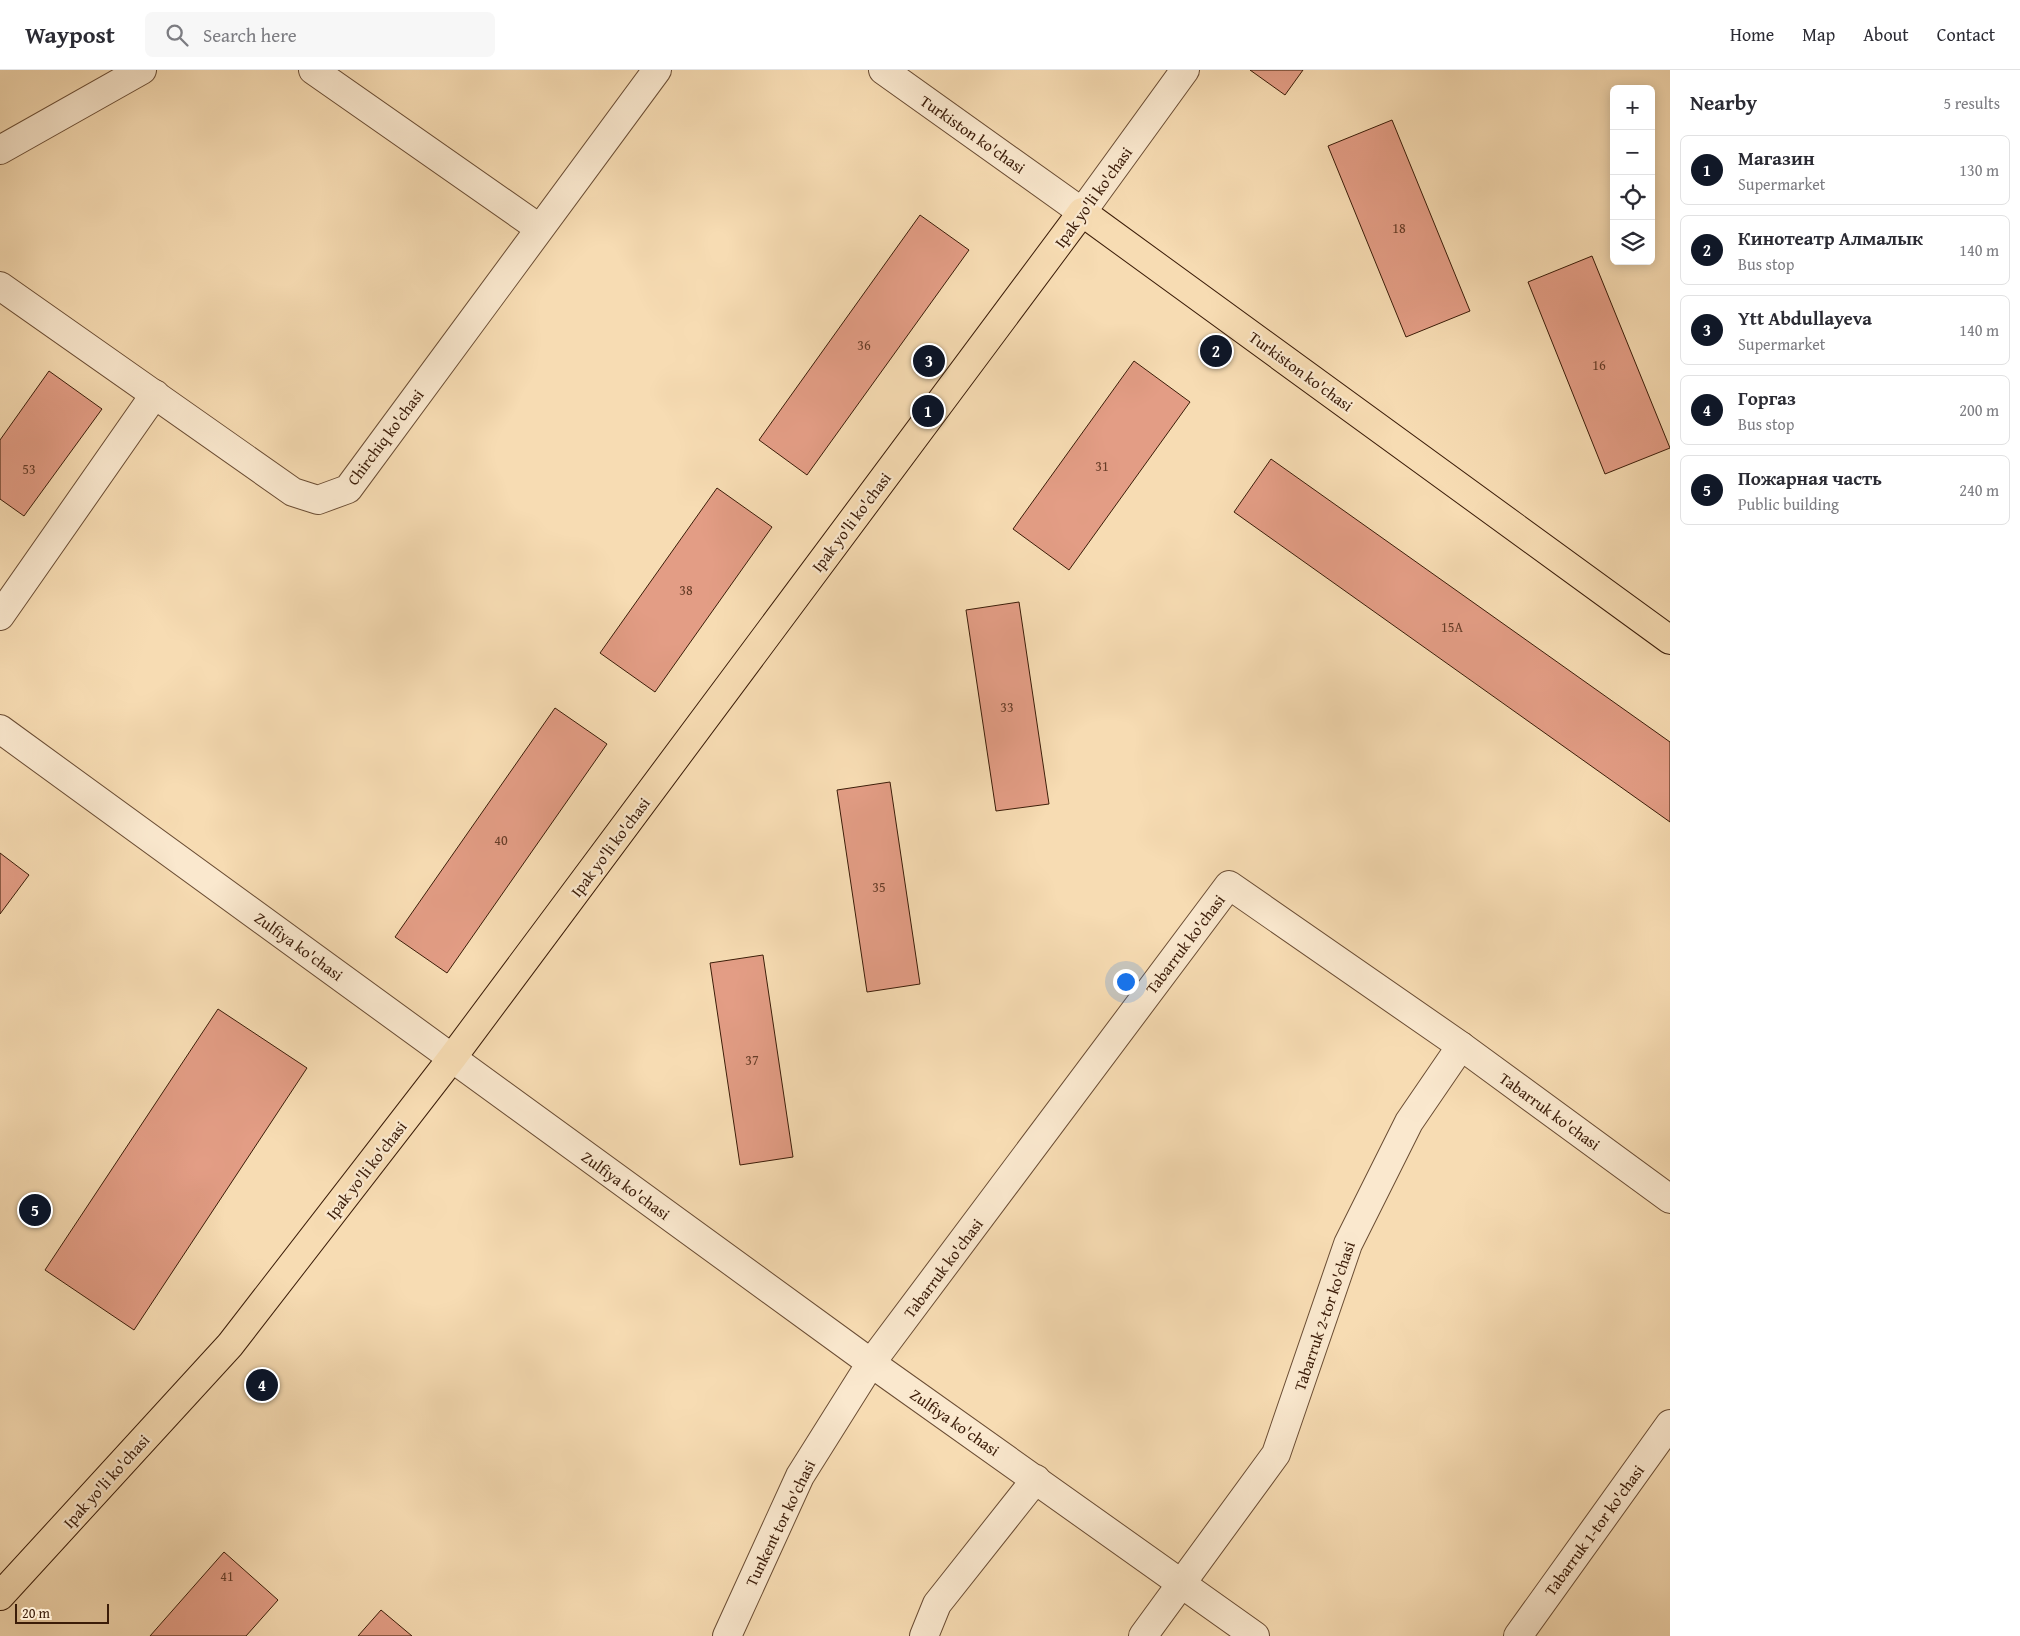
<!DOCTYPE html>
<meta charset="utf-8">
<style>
:root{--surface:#fff;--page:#f7f7f7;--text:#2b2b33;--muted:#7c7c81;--line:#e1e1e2;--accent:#111827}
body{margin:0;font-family:"Gentium Book Plus",serif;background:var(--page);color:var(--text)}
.controls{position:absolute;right:15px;top:15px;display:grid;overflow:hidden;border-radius:8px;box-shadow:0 2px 12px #0003}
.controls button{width:45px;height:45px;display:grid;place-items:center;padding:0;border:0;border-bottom:1px solid var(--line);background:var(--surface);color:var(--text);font:25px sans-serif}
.scale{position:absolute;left:15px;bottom:12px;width:94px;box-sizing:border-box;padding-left:5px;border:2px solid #3b1c08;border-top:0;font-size:14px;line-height:18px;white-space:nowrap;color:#3b1c08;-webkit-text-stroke:4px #fae8ce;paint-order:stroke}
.you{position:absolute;left:1125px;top:911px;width:18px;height:18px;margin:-12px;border:4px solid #fff;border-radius:50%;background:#1a73e8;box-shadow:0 0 0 8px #1a73e833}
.badge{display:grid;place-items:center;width:32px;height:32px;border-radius:50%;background:var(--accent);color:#fff;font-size:16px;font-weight:700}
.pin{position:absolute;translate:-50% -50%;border:2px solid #fff;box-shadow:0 1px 5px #0006}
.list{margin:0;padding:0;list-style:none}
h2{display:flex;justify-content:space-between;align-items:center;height:65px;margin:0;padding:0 20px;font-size:21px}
h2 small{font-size:16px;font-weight:400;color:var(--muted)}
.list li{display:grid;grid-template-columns:32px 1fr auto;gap:15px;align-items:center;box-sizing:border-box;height:70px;margin:0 10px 10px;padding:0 10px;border:1px solid var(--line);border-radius:8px}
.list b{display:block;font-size:19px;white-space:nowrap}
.list p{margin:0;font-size:16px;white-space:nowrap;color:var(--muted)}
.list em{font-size:16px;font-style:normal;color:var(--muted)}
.icon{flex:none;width:28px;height:28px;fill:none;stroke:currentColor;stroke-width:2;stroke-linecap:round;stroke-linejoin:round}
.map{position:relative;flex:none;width:1670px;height:1566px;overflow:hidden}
header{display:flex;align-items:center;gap:30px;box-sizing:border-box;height:70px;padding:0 25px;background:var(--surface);border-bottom:1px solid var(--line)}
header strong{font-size:24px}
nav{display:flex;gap:28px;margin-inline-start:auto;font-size:18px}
.search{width:350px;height:45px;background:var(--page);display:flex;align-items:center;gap:12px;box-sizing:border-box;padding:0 18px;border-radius:8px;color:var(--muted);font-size:19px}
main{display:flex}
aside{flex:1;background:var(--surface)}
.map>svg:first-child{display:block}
</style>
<header>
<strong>Waypost</strong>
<div class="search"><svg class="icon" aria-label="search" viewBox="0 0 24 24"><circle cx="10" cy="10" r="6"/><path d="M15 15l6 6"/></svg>Search here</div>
<nav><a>Home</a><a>Map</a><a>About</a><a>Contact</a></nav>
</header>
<main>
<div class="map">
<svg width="1670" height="1566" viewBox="0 0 1670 1566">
<rect width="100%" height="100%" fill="#f7dcb3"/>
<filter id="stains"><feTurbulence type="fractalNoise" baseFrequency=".004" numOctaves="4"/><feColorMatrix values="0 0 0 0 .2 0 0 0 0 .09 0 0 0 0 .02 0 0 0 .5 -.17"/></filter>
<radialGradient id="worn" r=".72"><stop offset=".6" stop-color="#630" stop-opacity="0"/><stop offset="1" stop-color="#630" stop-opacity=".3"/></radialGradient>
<!-- building -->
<g fill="#e39d85" stroke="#3b1c08">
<path d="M1250,0h53l-18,25z"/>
<path d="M1392,50l78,191 -64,26 -78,-191z"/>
<path d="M920,145l49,35 -162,225 -48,-35z"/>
<path d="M1592,186l78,192 -65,26 -77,-192z"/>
<path d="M1134,291l56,41 -121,168 -56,-41z"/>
<path d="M49,301l53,38 -78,107 -24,-17v-59z"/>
<path d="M1271,389l399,283v80l-436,-310z"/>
<path d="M717,418l55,39 -117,165 -55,-39z"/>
<path d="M1019,532l30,202 -53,7 -30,-201z"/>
<path d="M555,638l52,36 -160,229 -52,-36z"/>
<path d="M890,712l30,202 -53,8 -30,-202z"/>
<path d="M0,783l29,22 -29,39z"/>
<path d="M763,885l30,202 -53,8 -30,-202z"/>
<path d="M218,939l89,59 -173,262 -89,-60z"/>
<path d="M224,1482l54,48 -32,36h-96z"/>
<path d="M381,1540l31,26h-54z"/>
</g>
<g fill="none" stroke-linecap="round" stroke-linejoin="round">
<defs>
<g id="minor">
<path d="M313,0l226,158"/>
<path d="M883,0l199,142 103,-142"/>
<path d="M0,80l142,-80"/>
<path d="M0,216l293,206 25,8 30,-11 309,-419"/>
<path d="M0,546l155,-222"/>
<path d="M0,659l871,634 384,273"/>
<path d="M727,1566l73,-160 71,-113 358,-478 232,161 209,153"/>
<path d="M924,1566l13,-32 99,-125"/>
<path d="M1143,1566l133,-182 72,-210 61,-122 52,-76"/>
<path d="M1518,1566l152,-212"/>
</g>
<path id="major" d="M0,1526l230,-251 222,-287 630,-846 588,428"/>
</defs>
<!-- minor casing -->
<use href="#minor" stroke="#6a4c33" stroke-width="30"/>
<!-- major casing -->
<use href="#major" stroke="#3b1c08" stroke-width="30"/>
<!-- minor -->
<use href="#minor" stroke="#fae8ce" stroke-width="28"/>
<!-- major -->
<use href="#major" stroke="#f7dcb3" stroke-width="28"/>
</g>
<g text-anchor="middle" stroke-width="4.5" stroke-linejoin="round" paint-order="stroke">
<!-- number labels -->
<g font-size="14" fill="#653c27">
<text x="1399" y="163">18</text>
<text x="864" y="280">36</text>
<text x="1599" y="300">16</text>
<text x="1102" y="401">31</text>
<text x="29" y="404">53</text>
<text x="686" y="525">38</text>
<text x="1452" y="562">15А</text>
<text x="1007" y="642">33</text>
<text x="501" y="775">40</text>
<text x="879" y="822">35</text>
<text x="752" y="995">37</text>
<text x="227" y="1511">41</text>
</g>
<!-- street labels -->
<g font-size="16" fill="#3b1c08" stroke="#fae8ce">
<text transform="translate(973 64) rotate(35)" y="6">Turkiston ko'chasi</text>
<text transform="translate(1093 127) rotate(-54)" y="6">Ipak yo'li ko'chasi</text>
<text transform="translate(1301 301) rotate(36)" y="6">Turkiston ko'chasi</text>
<text transform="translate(385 367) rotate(-53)" y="6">Chirchiq ko'chasi</text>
<text transform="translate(851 452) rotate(-53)" y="6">Ipak yo'li ko'chasi</text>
<text transform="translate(610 777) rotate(-53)" y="6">Ipak yo'li ko'chasi</text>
<text transform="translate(1185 874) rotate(-53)" y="6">Tabarruk ko'chasi</text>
<text transform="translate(299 876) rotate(36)" y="6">Zulfiya ko'chasi</text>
<text transform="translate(1550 1041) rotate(36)" y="6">Tabarruk ko'chasi</text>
<text transform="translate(366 1100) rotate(-52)" y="6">Ipak yo'li ko'chasi</text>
<text transform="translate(626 1115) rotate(36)" y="6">Zulfiya ko'chasi</text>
<text transform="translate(943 1198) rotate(-53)" y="6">Tabarruk ko'chasi</text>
<text transform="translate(1324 1246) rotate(-71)" y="6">Tabarruk 2-tor ko'chasi</text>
<text transform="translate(955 1352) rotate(35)" y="6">Zulfiya ko'chasi</text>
<text transform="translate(106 1411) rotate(-48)" y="6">Ipak yo'li ko'chasi</text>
<text transform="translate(780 1453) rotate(-64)" y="6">Tunkent tor ko'chasi</text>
<text transform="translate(1594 1460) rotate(-54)" y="6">Tabarruk 1-tor ko'chasi</text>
</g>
</g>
<rect width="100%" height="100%" filter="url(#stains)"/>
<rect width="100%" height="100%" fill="url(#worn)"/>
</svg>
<div class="controls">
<button>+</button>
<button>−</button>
<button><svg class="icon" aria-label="locate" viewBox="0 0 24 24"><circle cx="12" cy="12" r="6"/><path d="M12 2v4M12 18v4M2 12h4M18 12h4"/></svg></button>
<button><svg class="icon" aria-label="layers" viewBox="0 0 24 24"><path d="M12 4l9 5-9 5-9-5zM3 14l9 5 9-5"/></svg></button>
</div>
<div class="scale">20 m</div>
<div class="you"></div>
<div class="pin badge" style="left:928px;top:341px">1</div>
<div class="pin badge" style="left:1216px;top:281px">2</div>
<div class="pin badge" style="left:929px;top:291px">3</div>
<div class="pin badge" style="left:262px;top:1315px">4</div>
<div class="pin badge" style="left:35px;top:1140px">5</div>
</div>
<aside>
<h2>Nearby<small>5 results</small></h2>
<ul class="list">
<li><span class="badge">1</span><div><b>Магазин</b><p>Supermarket</p></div><em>130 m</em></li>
<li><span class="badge">2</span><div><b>Кинотеатр Алмалык</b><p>Bus stop</p></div><em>140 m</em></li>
<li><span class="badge">3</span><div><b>Ytt Abdullayeva</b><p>Supermarket</p></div><em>140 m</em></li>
<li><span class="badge">4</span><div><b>Горгаз</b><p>Bus stop</p></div><em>200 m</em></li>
<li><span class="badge">5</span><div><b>Пожарная часть</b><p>Public building</p></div><em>240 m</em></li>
</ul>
</aside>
</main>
